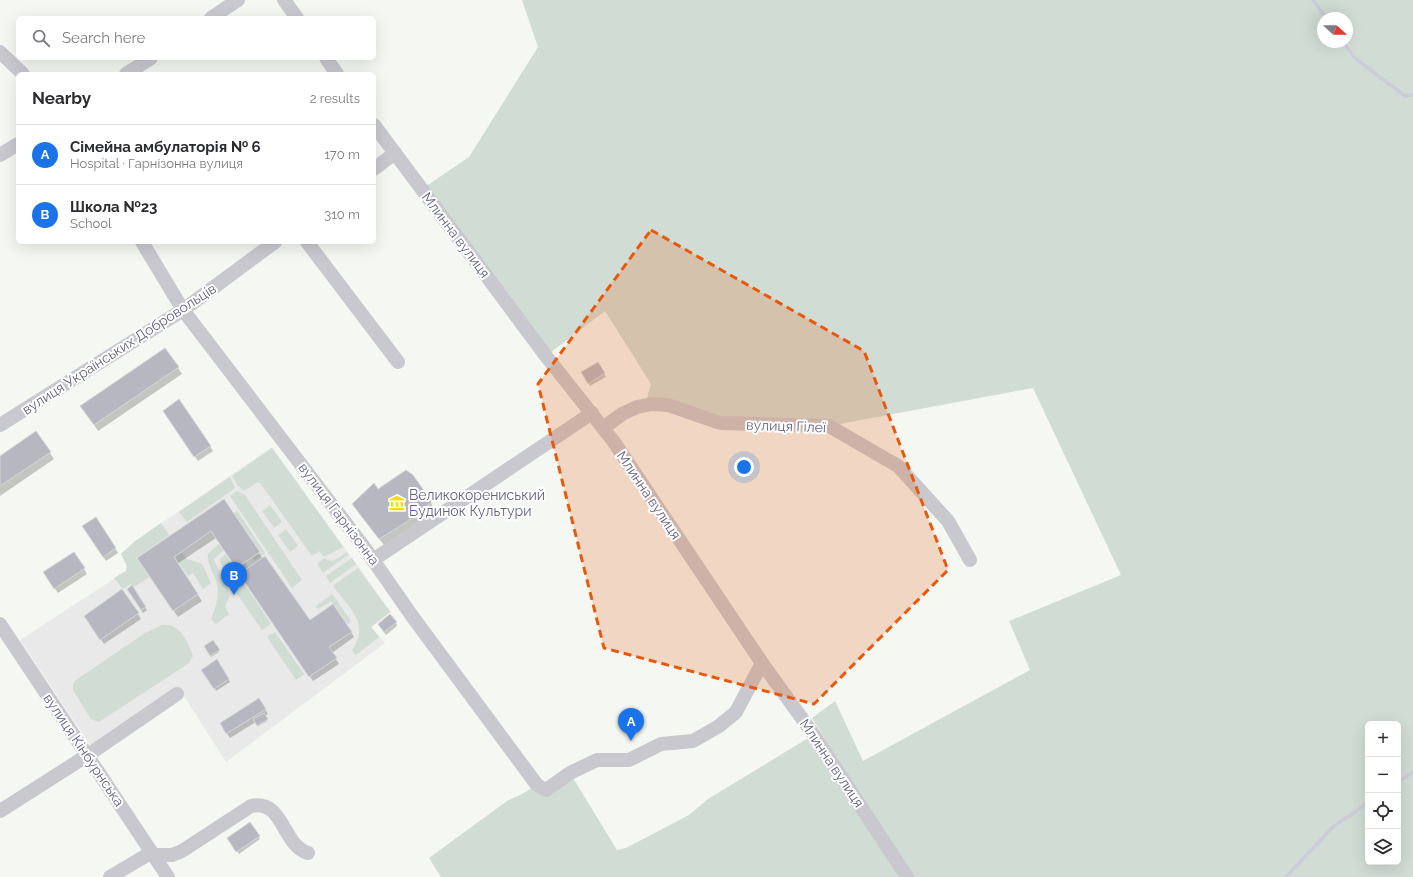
<!DOCTYPE html>
<meta charset="utf-8">
<style>
:root{--surface:#fff;--page:#f7f7f7;--text:#2b2b33;--muted:#7c7c81;--line:#e1e1e2;--accent:#1a73e8}
body{margin:0;font-family:Raleway,sans-serif;background:var(--page);color:var(--text)}
.controls{position:absolute;right:12px;bottom:12px;display:grid;overflow:hidden;border-radius:6px;box-shadow:0 4px 16px #0002}
.controls button{width:36px;height:36px;display:grid;place-items:center;padding:0;border:0;border-bottom:1px solid var(--line);background:var(--surface);color:var(--text);font:20px sans-serif}
.compass{position:absolute;left:1317px;top:12px;width:36px;height:36px;border-radius:50%;background:var(--surface);box-shadow:0 4px 16px #0002;rotate:111deg}
.you{position:absolute;left:744px;top:467px;width:14px;height:14px;margin:-10px;border:3px solid #fff;border-radius:50%;background:#1a73e8;box-shadow:0 0 0 6px #1a73e833}
.badge{display:grid;place-items:center;width:26px;height:26px;border-radius:50%;background:var(--accent);color:#fff;font-size:13px;font-weight:700}
.pin{position:absolute;translate:-50% -33px;filter:drop-shadow(0 1px 2px #0008)}
.pin::after{content:'';position:absolute;top:21px;width:14px;height:12px;background:inherit;clip-path:polygon(0 0,100% 0,50% 100%)}
.list{margin:0;padding:0;list-style:none}
h2{display:flex;justify-content:space-between;align-items:center;height:52px;margin:0;padding:0 16px;font-size:17px}
h2 small{font-size:13px;font-weight:400;color:var(--muted)}
.list li{display:grid;grid-template-columns:26px 1fr auto;gap:12px;align-items:center;box-sizing:border-box;height:60px;padding:0 16px;border-top:1px solid var(--line)}
.list b{display:block;font-size:15px;white-space:nowrap}
.list p{margin:0;font-size:13px;white-space:nowrap;color:var(--muted)}
.list em{font-size:13px;font-style:normal;color:var(--muted)}
.icon{flex:none;width:22px;height:22px;fill:none;stroke:currentColor;stroke-width:2;stroke-linecap:round;stroke-linejoin:round}
.map{position:relative;flex:none;width:1413px;height:877px;overflow:hidden}
.search{position:absolute;background:var(--surface);box-shadow:0 4px 16px #0002;left:16px;top:16px;width:360px;height:44px;display:flex;align-items:center;gap:10px;box-sizing:border-box;padding:0 14px;border-radius:6px;color:var(--muted);font-size:15px}
.panel{position:absolute;background:var(--surface);box-shadow:0 4px 16px #0002;left:16px;top:72px;width:360px;height:172px;border-radius:6px}
.map>svg:first-child{display:block}
</style>
<div class="map">
<svg width="1413" height="877" viewBox="0 0 1413 877">
<rect width="100%" height="100%" fill="#f4f7f2"/>
<!-- built -->
<path fill="#e8e9e8" d="M272,447l119,165 -20,15 14,16 -159,119 -47,-74 -86,61 -73,-109 106,-69 1,-5 -6,-12 13,-12z"/>
<!-- green -->
<g fill="#d1dcd5" fill-rule="evenodd">
<path d="M522,0h891v877h-501l-100,-159 23,-17 28,60 167,-91 -21,-49 112,-46 -88,-187 -204,38 -88,-1 -96,-20 6,-21 -46,-73 -59,45 -124,-167 47,-32 69,-110zM1323,18h24v24h-24zM1368,724h30v138h-30z"/>
<path d="M272,448l71,99 -17,9h-3l-4,-5 -7,5 -51,-72 -3,-2 -14,9 -7,-6 -5,-9z"/>
<path d="M230,477l5,11 -48,34 -8,-10z"/>
<path d="M237,491l8,4 57,85 -10,8 -62,-92z"/>
<path d="M270,505l12,17 -8,6 -12,-17z"/>
<path d="M237,511l28,42 -11,8 -2,-3 9,-6 -27,-39z"/>
<path d="M161,523l8,12 -33,23 13,19 -15,10 -3,-3 -8,5 -9,-11 12,-7 1,-5 -6,-12 13,-12z"/>
<path d="M286,529l12,17 -8,6 -12,-17z"/>
<path d="M219,544l5,6 -10,9 1,3 15,33 -5,11 4,8 -13,10 -5,-5c7,-17 10,-29 2,-46 -3,-7 -6,-11 -5,-19z"/>
<path d="M346,552l2,3 -25,18 -6,-9 7,-6c9,7 15,-1 22,-6z"/>
<path d="M182,553l5,6 15,5 9,19 -8,6 -10,-16 -5,3 -13,-19z"/>
<path d="M225,554l11,15 9,-7 3,5 -10,7 33,50 -9,6 -23,-33 -20,-37z"/>
<path d="M352,558l4,6 -26,19 -4,-7z"/>
<path d="M358,568l32,44 -19,15 8,10 -23,18 -4,-5c19,-26 -3,-42 -19,-64z"/>
<path d="M332,594l19,27 -3,3 -17,-23 -13,8 -2,-3z"/>
<path d="M162,625c3,0 7,0 10,1 10,3 18,21 21,30l-4,7 -90,59 -8,-3 -18,-29v-6l3,-4 69,-47z"/>
<path d="M275,632l29,42 -8,6 -29,-43z"/>
<path d="M810,737l91,140h-460l-12,-19 78,-57 15,-7 15,-9 33,-12 47,77 9,-2 63,-33 19,-16z"/>
</g>
<!-- shadow -->
<g fill="#0003">
<path d="M598,363l8,14 -16,9 -8,-14z"/>
<path d="M178,368l4,6 -84,57 -12,-18z"/>
<path d="M167,416l43,30 3,5 -15,10z"/>
<path d="M50,453l4,6 -54,37v-39z"/>
<path d="M412,476l23,33 -26,21 -25,15 -27,-34 21,-20z"/>
<path d="M224,501l39,58 47,63 41,10 3,5 -22,16 7,11 -26,17 -97,-143 -39,26 25,37 -24,16 -35,-52z"/>
<path d="M86,532l29,16 3,5 -12,8z"/>
<path d="M84,569l3,5 -29,19 -11,-16z"/>
<path d="M132,587l15,23 -4,3 -15,-24z"/>
<path d="M122,591l19,28 -37,25 -16,-23z"/>
<path d="M396,623l1,3 -11,9 -7,-10z"/>
<path d="M213,641l6,11 -8,5 -6,-11z"/>
<path d="M217,661l13,21 -14,9 -13,-21z"/>
<path d="M259,700l9,14 -3,2 2,5 -9,5 -2,-4 -26,16 -9,-14z"/>
<path d="M250,823l10,16 -21,15 -9,-13z"/>
</g>
<g fill="none" stroke-linecap="round" stroke-linejoin="round">
<!-- stream -->
<g stroke="#cccdd8" stroke-width="3.5">
<path d="M1313,0l13,18"/>
<path d="M1343,42l13,17 49,37 8,-1"/>
<path d="M1398,782l15,-10"/>
<path d="M1286,877l47,-50 35,-24"/>
</g>
</g>
<!-- building -->
<g fill="#b7b7c2" stroke="#d6d8d5">
<path d="M165,348l14,19 -85,58 -14,-19z"/>
<path d="M598,362l7,11 -17,11 -7,-12z"/>
<path d="M179,399l32,47 -17,11 -31,-46z"/>
<path d="M36,431l15,21 -51,34v-30z"/>
<path d="M406,470l7,5 19,27 -27,21 -26,16 -27,-35 22,-21 4,6z"/>
<path d="M224,499l36,53 -24,16 -25,-37 -37,26 24,37 -25,17 -36,-53z"/>
<path d="M96,517l20,31 -13,9 -21,-31z"/>
<path d="M74,552l11,16 -31,21 -11,-17z"/>
<path d="M265,556l45,64 23,-16 19,28 -23,15 8,11 -28,19 -70,-103z"/>
<path d="M132,585l14,22 -5,3 -14,-21z"/>
<path d="M122,589l17,24 -39,27 -16,-24z"/>
<path d="M390,614l7,8 -13,10 -6,-8z"/>
<path d="M213,640l7,10 -10,6 -6,-10z"/>
<path d="M217,659l12,20 -15,10 -13,-19z"/>
<path d="M259,698l7,11 -40,25 -6,-11z"/>
<path d="M264,713l4,6 -11,7 -4,-7z"/>
<path d="M250,822l10,14 -24,16 -9,-14z"/>
</g>
<g fill="none" stroke-linecap="round" stroke-linejoin="round">
<!-- minor -->
<g stroke="#c9c8cf" stroke-width="14">
<path d="M284,0l13,18"/>
<path d="M211,18l27,-18"/>
<path d="M0,52l23,22"/>
<path d="M326,58l11,16"/>
<path d="M126,74l25,-16"/>
<path d="M374,125l172,231 68,86 148,221 52,72 93,142"/>
<path d="M0,155l18,-11"/>
<path d="M374,169l21,-16"/>
<path d="M142,242l41,68 181,237 48,69 125,169 9,5 24,-17 27,-13h32l32,-16 32,-3 26,-15 17,-14 26,-49"/>
<path d="M307,242l91,120"/>
<path d="M0,425l183,-115 92,-68"/>
<path d="M603,428l19,-14 15,-7 15,-3 16,1 52,18 109,3 69,40 50,55 22,39"/>
<path d="M373,560l219,-147"/>
<path d="M0,624l168,253"/>
<path d="M0,811l88,-56 89,-61"/>
<path d="M154,855h18l10,-4 69,-45c33,-7 30,38 57,47"/>
<path d="M110,877l42,-25"/>
</g>
</g>
<!-- marked area -->
<path fill="#e8590c" fill-opacity="0.2" stroke="#e8590c" stroke-width="3" stroke-dasharray="8 5" stroke-linejoin="round" d="M651,230l213,121 84,219 -134,134 -210,-56 -66,-264z"/>
<!-- icons -->
<defs>
<symbol id="museum-bare" viewBox="-9 -9 18 18"><path d="M0-6L6-3V-2H-6V-3ZM-5-1h2V3h-2ZM-1-1h2V3h-2ZM3-1h2V3H3ZM-6 4H6V6H-6Z" fill="#f5dd14" stroke="#fff" stroke-width="2.5" paint-order="stroke"/></symbol>
</defs>
<g fill-rule="evenodd">
<use href="#museum-bare" x="386" y="492" width="22" height="22"/>
</g>
<g text-anchor="middle" stroke-width="4" stroke-linejoin="round" paint-order="stroke">
<!-- street labels -->
<g font-size="14" fill="#666287" stroke="#fff">
<text transform="translate(456 235) rotate(53)" y="5">Млинна вулиця</text>
<text transform="translate(119 349) rotate(-33)" y="5">вулиця Українських Добровольців</text>
<text transform="translate(786 426) rotate(2)" y="5">вулиця Гілеї</text>
<text transform="translate(649 495) rotate(56)" y="5">Млинна вулиця</text>
<text transform="translate(339 514) rotate(53)" y="5">вулиця Гарнізонна</text>
<text transform="translate(84 750) rotate(56)" y="5">вулиця Кінбурнська</text>
<text transform="translate(832 763) rotate(56)" y="5">Млинна вулиця</text>
</g>
<!-- poi labels -->
<g font-size="14" fill="#666287" stroke="#fff" text-anchor="start">
<text x="409" y="500">Великокорениський<tspan x="409" dy="16">Будинок Культури</tspan></text>
</g>
</g>
</svg>
<div class="controls">
<button>+</button>
<button>−</button>
<button><svg class="icon" aria-label="locate" viewBox="0 0 24 24"><circle cx="12" cy="12" r="6"/><path d="M12 2v4M12 18v4M2 12h4M18 12h4"/></svg></button>
<button><svg class="icon" aria-label="layers" viewBox="0 0 24 24"><path d="M12 4l9 5-9 5-9-5zM3 14l9 5 9-5"/></svg></button>
</div>
<svg class="compass" viewBox="-18 -18 36 36"><path d="M0-13l5 13h-10z" fill="#e53935"/><path d="M0 13l5-13h-10z" fill="#7c7c81"/></svg>
<div class="you"></div>
<div class="pin badge" style="left:631px;top:741px">A</div>
<div class="pin badge" style="left:234px;top:595px">B</div>
<div class="search"><svg class="icon" aria-label="search" viewBox="0 0 24 24"><circle cx="10" cy="10" r="6"/><path d="M15 15l6 6"/></svg>Search here</div>
<section class="panel">
<h2>Nearby<small>2 results</small></h2>
<ul class="list">
<li><span class="badge">A</span><div><b>Сімейна амбулаторія № 6</b><p>Hospital · Гарнізонна вулиця</p></div><em>170 m</em></li>
<li><span class="badge">B</span><div><b>Школа №23</b><p>School</p></div><em>310 m</em></li>
</ul>
</section>
</div>
